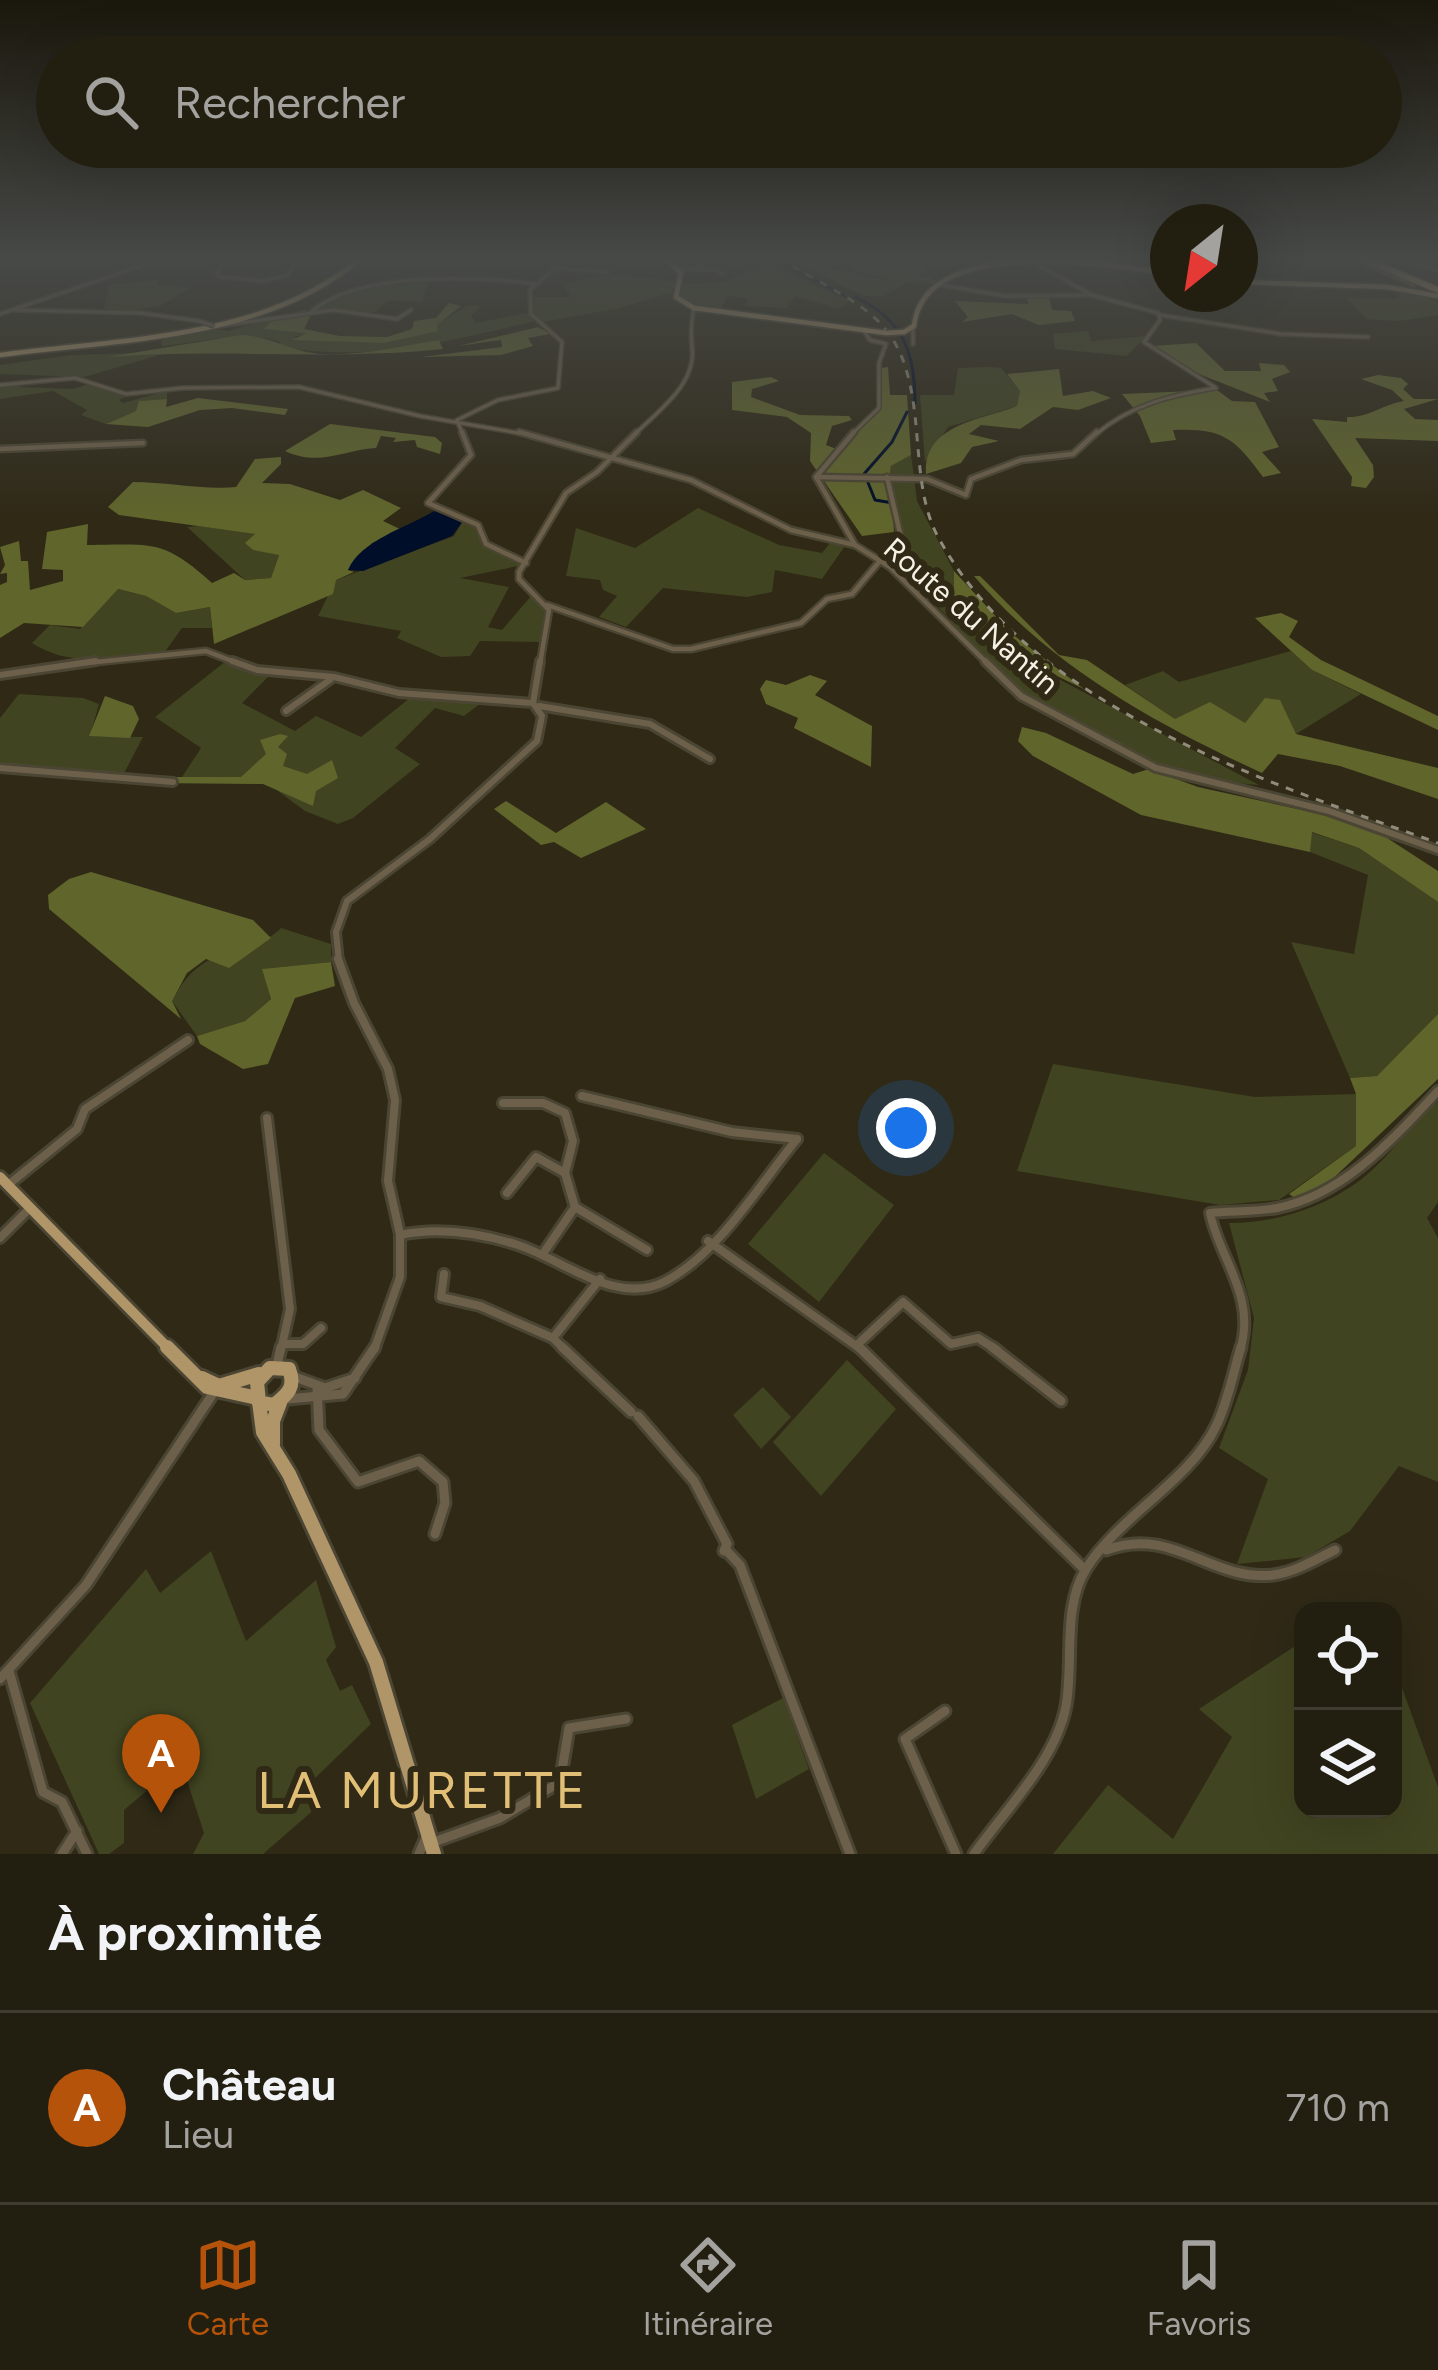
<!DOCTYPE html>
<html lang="fr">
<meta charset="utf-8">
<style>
:root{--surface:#231f10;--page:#2b2719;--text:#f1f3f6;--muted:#a3a29f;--line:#403d30;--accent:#b45309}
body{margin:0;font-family:Figtree,sans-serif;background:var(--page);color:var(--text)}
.controls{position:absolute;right:36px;bottom:36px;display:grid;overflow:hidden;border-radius:24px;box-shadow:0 12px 48px #0002}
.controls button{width:108px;height:108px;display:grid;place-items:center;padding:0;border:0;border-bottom:3px solid var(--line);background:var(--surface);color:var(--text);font:60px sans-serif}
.compass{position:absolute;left:1150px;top:204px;width:108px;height:108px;border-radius:50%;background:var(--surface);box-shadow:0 12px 48px #0002;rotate:210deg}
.you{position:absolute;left:906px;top:1128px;width:42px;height:42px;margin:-30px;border:9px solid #fff;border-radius:50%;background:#1a73e8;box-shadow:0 0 0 18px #1a73e833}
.badge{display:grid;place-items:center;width:78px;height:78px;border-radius:50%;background:var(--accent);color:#fff;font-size:39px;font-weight:700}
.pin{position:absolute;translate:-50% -99px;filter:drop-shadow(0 3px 6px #0008)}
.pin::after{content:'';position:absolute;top:63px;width:42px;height:36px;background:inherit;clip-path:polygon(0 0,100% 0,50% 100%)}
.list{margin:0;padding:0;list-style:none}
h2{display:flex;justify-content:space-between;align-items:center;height:156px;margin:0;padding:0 48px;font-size:51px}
h2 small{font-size:39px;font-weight:400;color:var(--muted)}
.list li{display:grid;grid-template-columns:78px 1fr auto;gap:36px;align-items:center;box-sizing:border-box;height:192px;padding:0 48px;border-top:3px solid var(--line)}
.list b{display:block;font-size:45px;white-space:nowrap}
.list p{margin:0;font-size:39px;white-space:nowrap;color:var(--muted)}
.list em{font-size:39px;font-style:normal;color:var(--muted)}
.icon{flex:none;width:66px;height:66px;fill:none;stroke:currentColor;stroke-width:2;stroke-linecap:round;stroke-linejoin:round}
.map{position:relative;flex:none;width:1438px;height:1854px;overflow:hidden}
.search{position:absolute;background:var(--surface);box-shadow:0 12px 48px #0002;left:36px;right:36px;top:36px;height:132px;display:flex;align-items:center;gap:30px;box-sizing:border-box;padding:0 42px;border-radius:66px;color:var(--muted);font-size:45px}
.sheet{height:348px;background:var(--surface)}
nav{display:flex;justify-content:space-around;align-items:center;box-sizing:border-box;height:168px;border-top:3px solid var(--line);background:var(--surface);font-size:33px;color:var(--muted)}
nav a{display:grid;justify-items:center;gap:6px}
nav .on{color:var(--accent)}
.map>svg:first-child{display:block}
</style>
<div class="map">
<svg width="1438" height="1854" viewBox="0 0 1438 1854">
<rect width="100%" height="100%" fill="#2f2916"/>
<!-- green -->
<g fill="#404420">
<path d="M788,258h27l18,12 68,12 -50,-12 2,-10 68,4 6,4 -10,10 12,-2 12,8 -36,-1 -21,13h-20z"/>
<path d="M767,264l83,37 -12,8 -43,-13 -8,12 -42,-2 3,-8 -21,-2 -6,14 -22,-2 -21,-14 2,-9 44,-3z"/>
<path d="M607,274l69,8 -4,10 -52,16 -77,14 -10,-9 -1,-16h39l-8,-12z"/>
<path d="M157,280v5l33,3 -30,18 -57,8 6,-29z"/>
<path d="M428,282l-6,20 -33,-2 -15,12 -63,-2 41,-20z"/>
<path d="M1402,290l36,12v13l-39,6 -33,-2 -19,-21 51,1z"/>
<path d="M468,305l13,1 -10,10 5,7 51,-10 8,8c-81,19 -171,42 -253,26l-2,-5c-37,-13 -79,1 -118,4l-1,-13 44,-6 23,4 46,-13 -9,11 40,2 3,3 -15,3c50,8 96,5 144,-7l-1,-5z"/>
<path d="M1088,331l3,10 55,-5 -19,20 -72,-7 -2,-15z"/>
<path d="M170,352l-86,25 -84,-3v-9l72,-10z"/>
<path d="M989,367l12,1 19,23 -3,15 -69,21 -23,35 -5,-67h34l4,-27z"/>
<path d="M20,383l1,4 52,2 16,-5 39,12 -9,4 4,3 44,-12v8l-27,2 -4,10 -30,13 -25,-9 6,-5 -34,-19 -53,8v-13z"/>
<path d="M911,455l6,46 37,70v17l-14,9 20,23 55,36 244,129c-81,-4 -195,-53 -254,-108 -43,-40 -79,-91 -127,-124l7,-6 23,2 -19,-70 2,-13z"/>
<path d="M698,508l81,37 43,8 8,-10 15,3 -23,33 -47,-9 -3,22 -25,5 -84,-9 -37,39 -27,-10 18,-21 -14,-6 -3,-10 -34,-4 10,-48 59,20z"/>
<path d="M463,521l12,4 8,18 40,22 -63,13 49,9 -21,40 14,3 30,-35 14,13 -5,34 -61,-1 -10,15 -29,1 -44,-19 4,-7 -83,-15 18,-36 118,-44z"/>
<path d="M199,526l58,8 -11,9 7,7 26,4 -8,24 -26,2 -58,-53z"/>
<path d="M117,589l29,7 30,17 34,-6 2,21h-30l-18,25c-49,0 -89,18 -132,-10l18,-18 30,4z"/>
<path d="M1291,651l21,19 49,24 -65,40 -31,-35 -20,25 -70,-5 -50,-34 38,-14 16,11z"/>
<path d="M226,661l44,14 -28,28 53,28 21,-15 45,21 49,-39 75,2 -21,16 -29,-8 -40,40 25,16 -67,54 -15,6 -33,-13 -42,-31 -81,-3 19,-29 -46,-31z"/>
<path d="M19,694l64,4 16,6 -9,32 53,1 -22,42 -121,-13v-48z"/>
<path d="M1310,832l49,16 79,54v112l-61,62 -27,2 -59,-136 63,12 14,-79 -58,-23z"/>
<path d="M281,928l50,16v18l-68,7 8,30 -26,22 -48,15 -25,-35c34,-65 69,-35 109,-73z"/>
<path d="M1053,1064l202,33 101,-3v52l-77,54 -59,5 -203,-34z"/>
<path d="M1438,1102v100l-11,16 11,20v244l-39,-16 -49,65 -44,26 -69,7 31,-85 -49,-31 29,-78 6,-52 -25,-95c48,1 106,-19 142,-52 24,-21 42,-51 67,-69z"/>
<path d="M824,1153l70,52 -75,97 -71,-58z"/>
<path d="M847,1360l49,49 -75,87 -48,-54z"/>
<path d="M763,1387l28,30 -30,32 -28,-34z"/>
<path d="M211,1551l35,90 70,-61 20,67 -10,13 14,31 12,-6 19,39 -60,58 6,25 -54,47h-70l11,-21 -23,-71 -57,48v33l-15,11h-10l-69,-151 116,-134 14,24z"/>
<path d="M1303,1641v168h90v-146l45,124v67h-385l55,-69 65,54 59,-102 -33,-28z"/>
<path d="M783,1698l26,71 -53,30 -24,-74z"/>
</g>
<!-- forest -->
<g fill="#60652c">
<path d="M1025,296h24l3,14 19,1 4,10 -36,4 -27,-11 -50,8 6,-5 -13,-16 74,3z"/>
<path d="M449,303l12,3 -24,19 1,6 -54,12 -92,-3 15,-7 -43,-4 10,-11 31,-8 5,7 -6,12 36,7 47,1 25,-8 2,-8 22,-3z"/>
<path d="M538,327l12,7 -22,4 5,8 -32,9 -80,2 81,-10 -1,-7 -43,6z"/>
<path d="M241,335c32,1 50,18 82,19 38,2 78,-8 116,-14l4,9c-113,12 -222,-1 -335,8z"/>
<path d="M1196,343l29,28h36l-2,-8 25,2 6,7 -18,7 6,12 -14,2 6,9 -71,-28 -48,-28z"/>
<path d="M888,367l2,28h17l4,60 -20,11 -1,7 4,59 -32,4 -52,-75 1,-28 -24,-16 -55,-7v-28l39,-5 8,4 -27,8 -1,8 49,18 49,1 3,4 -20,6 -6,19 13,5 42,-41v-41z"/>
<path d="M1059,369l4,27 30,-5 18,7 -33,12 -25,-3 -33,22 -39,-4 -12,9 30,7 -27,6 -11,16 -35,11c-3,-50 56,-54 91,-68l3,-15 -13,-17z"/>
<path d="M1378,375l23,3 7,6 -5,5 11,10h24l-34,10 11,10 23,1v21l-83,-3 18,27 1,12 -8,11 -15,-2 1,-9 -40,-58 35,3v-5c21,1 37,-13 57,-16l-12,-11 -31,-11z"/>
<path d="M1217,390l15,11 23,1 24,45 -17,5 19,21 -18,4c-29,-40 -41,-49 -90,-47l3,10 -25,3 -11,-27 -18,-22z"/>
<path d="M198,398l90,11 -3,6 -53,-7 -32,2 -52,17 -42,-3 30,-13 3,-10 28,-2 -1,8z"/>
<path d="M330,424l105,13 7,6 -2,11 -23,-7 -2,-7 -22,2 3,-4 -15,-2 -5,12c-33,2 -57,19 -91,3z"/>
<path d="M281,457v7l-19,19 28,1 50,16 23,-10 38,18 -18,13 19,9 -30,13 -24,27 6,2 -18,8 -3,14 -119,50 -4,-37 -34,6 -30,-17 -28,-7 -35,38 -59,-4 -24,15v-53l7,-3v-9l-7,1 5,-9 -5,-18 19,-6 2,20h7l2,29 33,-9v-11l-21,-1 5,-37 41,-8 -1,21c65,0 75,-7 125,38l22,-10 11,7 26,-2 8,-23 -26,-5 -8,-7 10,-9 -136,-19 -11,-8 25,-25c35,0 69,8 103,5l19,-28z"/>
<path d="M954,571l58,63 72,55c-52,-25 -104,-49 -145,-91l15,-10z"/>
<path d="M974,576h6l79,79 28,5 88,59 35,-17 35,21 20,-25 15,2 16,34 142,34v31l-98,-33 -62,-12 -16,19c-108,-50 -210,-106 -288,-197z"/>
<path d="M1281,613l17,8 -9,16 32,23 117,56v14l-126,-60 -57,-52z"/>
<path d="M810,675l17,6 -12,14 57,31 -1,41 -77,-39 4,-10 -32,-14 -6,-15 6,-9 20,5z"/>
<path d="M105,696l28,10 6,13 -9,19 -41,-2z"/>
<path d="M1022,727l24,6 87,41 16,-5 49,18 136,30 47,17 57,37v31l-79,-54 -47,-16 -2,20 -169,-37 -108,-59 -15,-15z"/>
<path d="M280,734l8,2 -10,11 9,7 -4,12 24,8 25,-14 6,18 -22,13 -3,15 -50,-22 -114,-1 1,-6h91l25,-23 -6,-14z"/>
<path d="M506,801l50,32 50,-31 40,27 -65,29 -27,-16 -13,3 -47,-36z"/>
<path d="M91,872l162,48 18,18 -42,30 -23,-9 -19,14 -15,28 9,18 -132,-110 -1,-14 21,-16z"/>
<path d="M331,962l4,24 -40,12 -27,66 -25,5 -43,-25 -3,-8 48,-15 26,-22 -9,-30z"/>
<path d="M1438,1014v65l-115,109 -28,10 -6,-4 67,-48v-52l-6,-16 27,-2z"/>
</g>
<!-- water -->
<path fill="#000e29" d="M434,511l29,10 -11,15 -89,35 -15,-1c13,-30 58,-42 86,-59z"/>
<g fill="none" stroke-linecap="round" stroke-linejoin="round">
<!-- stream -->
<g stroke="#000e29" stroke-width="3">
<path d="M770,258l74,37"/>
<path d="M855,297c48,22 60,55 60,106"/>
<path d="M864,474l28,-32 15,-30"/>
<path d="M867,480l8,20 18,3"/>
</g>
<defs>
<g id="minor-far4">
<path d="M227,258l-10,16 3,3 43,4 25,-6 12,-17"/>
<path d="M701,258l2,11"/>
<path d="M965,258l27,5"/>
<path d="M1393,258l45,12"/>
<path d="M299,260h21l3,6"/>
<path d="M1034,263l58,32 66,18 2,7 -16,22 72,46c-45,7 -86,17 -121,47"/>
<path d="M1364,264l50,21"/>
<path d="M555,268l53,4"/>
<path d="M679,269h36l7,5"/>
<path d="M537,284l18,-16 -8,-10"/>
<path d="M941,285l65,11 83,-1"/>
<path d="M16,310l125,3 58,8"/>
<path d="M311,312c46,-41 167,-36 225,-28"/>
<path d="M0,314l164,-56"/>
<path d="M1160,315l121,19 87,3"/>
<path d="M218,326l116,-16 63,9 14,-9"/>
<path d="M913,328v16"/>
<path d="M0,385l75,-7 51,16 56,-6 117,-1 121,29 110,19"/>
<path d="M457,420l41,-20 60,-12 4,-46 -31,-28 -1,-24 6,-6"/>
<path d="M457,420l6,15"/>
<path d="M634,435c24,-24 63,-51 58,-88 -1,-15 -1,-23 2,-39"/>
<path d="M851,435l28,-27v-45l7,-19 -16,-4 -6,-9"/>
</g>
<g id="minor-far3">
<path d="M462,432l9,23 -43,48 50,22 8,19 40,19"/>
<path d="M519,432l172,48 100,50 64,15 35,22 98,97"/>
<path d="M854,432l-38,45 39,68"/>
<path d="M0,449l143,-6"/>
<path d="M816,477l111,2 39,16 5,-16 50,-19 52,-6 24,-22"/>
<path d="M547,605l126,44h18l110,-26 26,-24 25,-5 27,-32 24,-16 -16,-69"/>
<path d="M76,664l130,-13 34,13"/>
<path d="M540,664l9,-54 -30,-31v-7l47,-79 31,-21 40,-40"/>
</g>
<g id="minor-far2">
<path d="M232,661l25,9 77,7 65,16 134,10 9,13 -5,25 -107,98 -83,62 -11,31 3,30"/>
<path d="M985,661l36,35 135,72 173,43 109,39"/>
<path d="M0,675l96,-14"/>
<path d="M533,703l7,-42"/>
<path d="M539,706l111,18 60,35"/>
<path d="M286,711l45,-32"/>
<path d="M0,768l173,14"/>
</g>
<g id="minor-far1">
<path d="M338,959l16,44 34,66 7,31 -7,81 12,53v43l-26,73"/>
<path d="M582,1096l150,36 65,7"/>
<path d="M503,1103h40l22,10 8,28 -8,32"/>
<path d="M267,1118l23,191 -9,41"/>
<path d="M8,1185l69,-56 8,-20 103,-69"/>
<path d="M507,1193l29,-36 29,16 10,34"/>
<path d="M400,1235c39,-8 80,-2 118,10 46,15 98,62 148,36 54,-29 93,-96 131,-142"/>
<path d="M0,1238l31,-31"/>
<path d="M708,1241l154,109"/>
<path d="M542,1255l33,-48 72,43"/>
<path d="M444,1274l-3,23 39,9 73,32"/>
<path d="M284,1344h19l18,-16"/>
<path d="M857,1345l46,-43 48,42 27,-6 19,12"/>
<path d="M565,1350l-12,-12 47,-59"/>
<path d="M1240,1350c17,-53 -21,-92 -30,-137 22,-2 45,-1 67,-5 67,-13 117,-70 161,-117"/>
</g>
<g id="minor">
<path d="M562,1347l69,65"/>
<path d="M859,1347l225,222"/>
<path d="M992,1347l69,54"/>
<path d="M277,1365l4,-18"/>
<path d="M295,1377l30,11 30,-10"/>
<path d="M317,1386l2,44 39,52 61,-21 24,21 2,21 -10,31"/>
<path d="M287,1399l56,-5 32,-47"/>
<path d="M638,1416l56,65 33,63 -3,7"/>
<path d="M725,1549l15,16 110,289"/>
<path d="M1106,1550c67,-25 105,32 167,25 22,-3 42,-15 62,-25"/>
<path d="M9,1671l34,121 19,10 25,52"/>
<path d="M0,1679l86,-94 130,-196"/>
<path d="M945,1711l-40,28 51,115"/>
<path d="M434,1842l66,-24 60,-36 9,-54 57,-9"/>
<path d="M62,1854l15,-23"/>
<path d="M419,1854l8,-19"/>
<path d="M974,1854c31,-44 82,-94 92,-148 8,-43 -4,-99 20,-137 32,-52 105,-89 130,-143 12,-24 17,-53 25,-79"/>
</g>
<g id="major-far2">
<path d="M665,258l16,15 -5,24 18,11 192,25"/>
<path d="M1240,282l147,5 51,9"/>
<path d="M904,332l10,-6c10,-92 195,-61 254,-53"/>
<path d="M0,355c119,-16 266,-15 361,-97"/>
</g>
<path id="major-far1" d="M0,1177l170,173"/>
<g id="major">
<path d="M167,1347l40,40 50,11"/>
<path d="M270,1368l19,1c7,18 -1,25 -15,36l-15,-3 -2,-20z"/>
<path d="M202,1378l17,8 40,-12"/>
<path d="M259,1402l4,30 26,42 87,188 58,192"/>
<path d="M273,1444v-23l7,-18"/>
</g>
<path id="highway" d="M1362,258l76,32"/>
</defs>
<!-- minor-far4 casing -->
<use href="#minor-far4" stroke="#4b4533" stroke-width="6"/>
<!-- minor-far3 casing -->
<use href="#minor-far3" stroke="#4b4533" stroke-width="9"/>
<!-- minor-far2 casing -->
<use href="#minor-far2" stroke="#4b4533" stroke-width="12"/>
<!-- minor-far1 casing -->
<use href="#minor-far1" stroke="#4b4533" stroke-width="14"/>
<!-- minor casing -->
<use href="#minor" stroke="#4b4533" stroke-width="15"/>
<!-- major-far2 casing -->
<use href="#major-far2" stroke="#4b4533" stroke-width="8"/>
<!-- major-far1 casing -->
<use href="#major-far1" stroke="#4b4533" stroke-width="16"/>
<!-- major casing -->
<use href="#major" stroke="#4b4533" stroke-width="20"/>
<!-- highway casing -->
<use href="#highway" stroke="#4b4533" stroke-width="9"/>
<!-- minor-far4 -->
<use href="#minor-far4" stroke="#6d604b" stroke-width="3"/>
<!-- minor-far3 -->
<use href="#minor-far3" stroke="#6d604b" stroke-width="4.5"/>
<!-- minor-far2 -->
<use href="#minor-far2" stroke="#6d604b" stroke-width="6"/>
<!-- minor-far1 -->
<use href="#minor-far1" stroke="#6d604b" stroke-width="8"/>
<!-- minor -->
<use href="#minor" stroke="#6d604b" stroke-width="9"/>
<!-- major-far2 -->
<use href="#major-far2" stroke="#b09569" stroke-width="4.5"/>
<!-- major-far1 -->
<use href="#major-far1" stroke="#b09569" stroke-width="10"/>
<!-- major -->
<use href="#major" stroke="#b09569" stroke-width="14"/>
<!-- highway -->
<use href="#highway" stroke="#cbaa75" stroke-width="6"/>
<!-- rail -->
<path stroke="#908b7b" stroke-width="3" stroke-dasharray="8 8" stroke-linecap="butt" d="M778,258c95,56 130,57 139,179 3,33 5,69 20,98 93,173 328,246 501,308"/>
<defs>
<path id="minor-bridge" d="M199,321l15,5"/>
<path id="major-bridge" d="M886,333l18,-1"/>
</defs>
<!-- minor-bridge casing -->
<use href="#minor-bridge" stroke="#4b4533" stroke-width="6" stroke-linecap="butt"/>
<!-- major-bridge casing -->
<use href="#major-bridge" stroke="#4b4533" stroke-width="8" stroke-linecap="butt"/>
<!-- minor-bridge -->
<use href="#minor-bridge" stroke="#6d604b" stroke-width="3"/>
<!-- major-bridge -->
<use href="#major-bridge" stroke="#b09569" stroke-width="4.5"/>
</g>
<!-- sky -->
<linearGradient id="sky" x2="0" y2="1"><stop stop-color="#1a170c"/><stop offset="0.5" stop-color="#474947"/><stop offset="1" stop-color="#474947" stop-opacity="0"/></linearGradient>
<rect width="1438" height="517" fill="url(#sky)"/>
<g text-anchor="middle" stroke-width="12" stroke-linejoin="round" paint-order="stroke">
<!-- far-street labels -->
<g font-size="30" fill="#f5f1e5" stroke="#2f2916">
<text transform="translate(971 616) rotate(41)" y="10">Route du Nantin</text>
</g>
<!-- near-quarter labels -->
<g font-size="51" letter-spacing="3" fill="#e2bf76" stroke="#2f2916">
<text x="423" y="1808">LA MURETTE</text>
</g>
</g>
</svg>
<div class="controls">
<button><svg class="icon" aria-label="locate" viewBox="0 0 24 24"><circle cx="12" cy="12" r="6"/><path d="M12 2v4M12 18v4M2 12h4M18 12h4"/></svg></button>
<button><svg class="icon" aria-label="layers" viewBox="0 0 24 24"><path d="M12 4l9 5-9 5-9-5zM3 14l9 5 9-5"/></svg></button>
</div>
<svg class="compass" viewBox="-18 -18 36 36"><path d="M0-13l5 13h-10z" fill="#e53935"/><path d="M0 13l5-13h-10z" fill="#a3a29f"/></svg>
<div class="you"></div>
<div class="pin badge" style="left:161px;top:1813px">A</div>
<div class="search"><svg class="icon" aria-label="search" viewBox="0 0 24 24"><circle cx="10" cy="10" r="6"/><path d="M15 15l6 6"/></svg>Rechercher</div>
</div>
<section class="sheet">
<h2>À proximité<small></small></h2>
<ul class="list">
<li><span class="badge">A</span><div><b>Château</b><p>Lieu</p></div><em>710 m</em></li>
</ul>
</section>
<nav>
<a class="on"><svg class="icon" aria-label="map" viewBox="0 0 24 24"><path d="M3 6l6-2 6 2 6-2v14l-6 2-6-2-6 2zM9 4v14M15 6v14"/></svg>Carte</a>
<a><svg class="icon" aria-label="directions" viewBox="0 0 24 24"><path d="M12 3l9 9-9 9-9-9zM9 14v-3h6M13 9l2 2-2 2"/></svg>Itinéraire</a>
<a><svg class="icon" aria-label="saved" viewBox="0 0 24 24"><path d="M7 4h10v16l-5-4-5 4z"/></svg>Favoris</a>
</nav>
